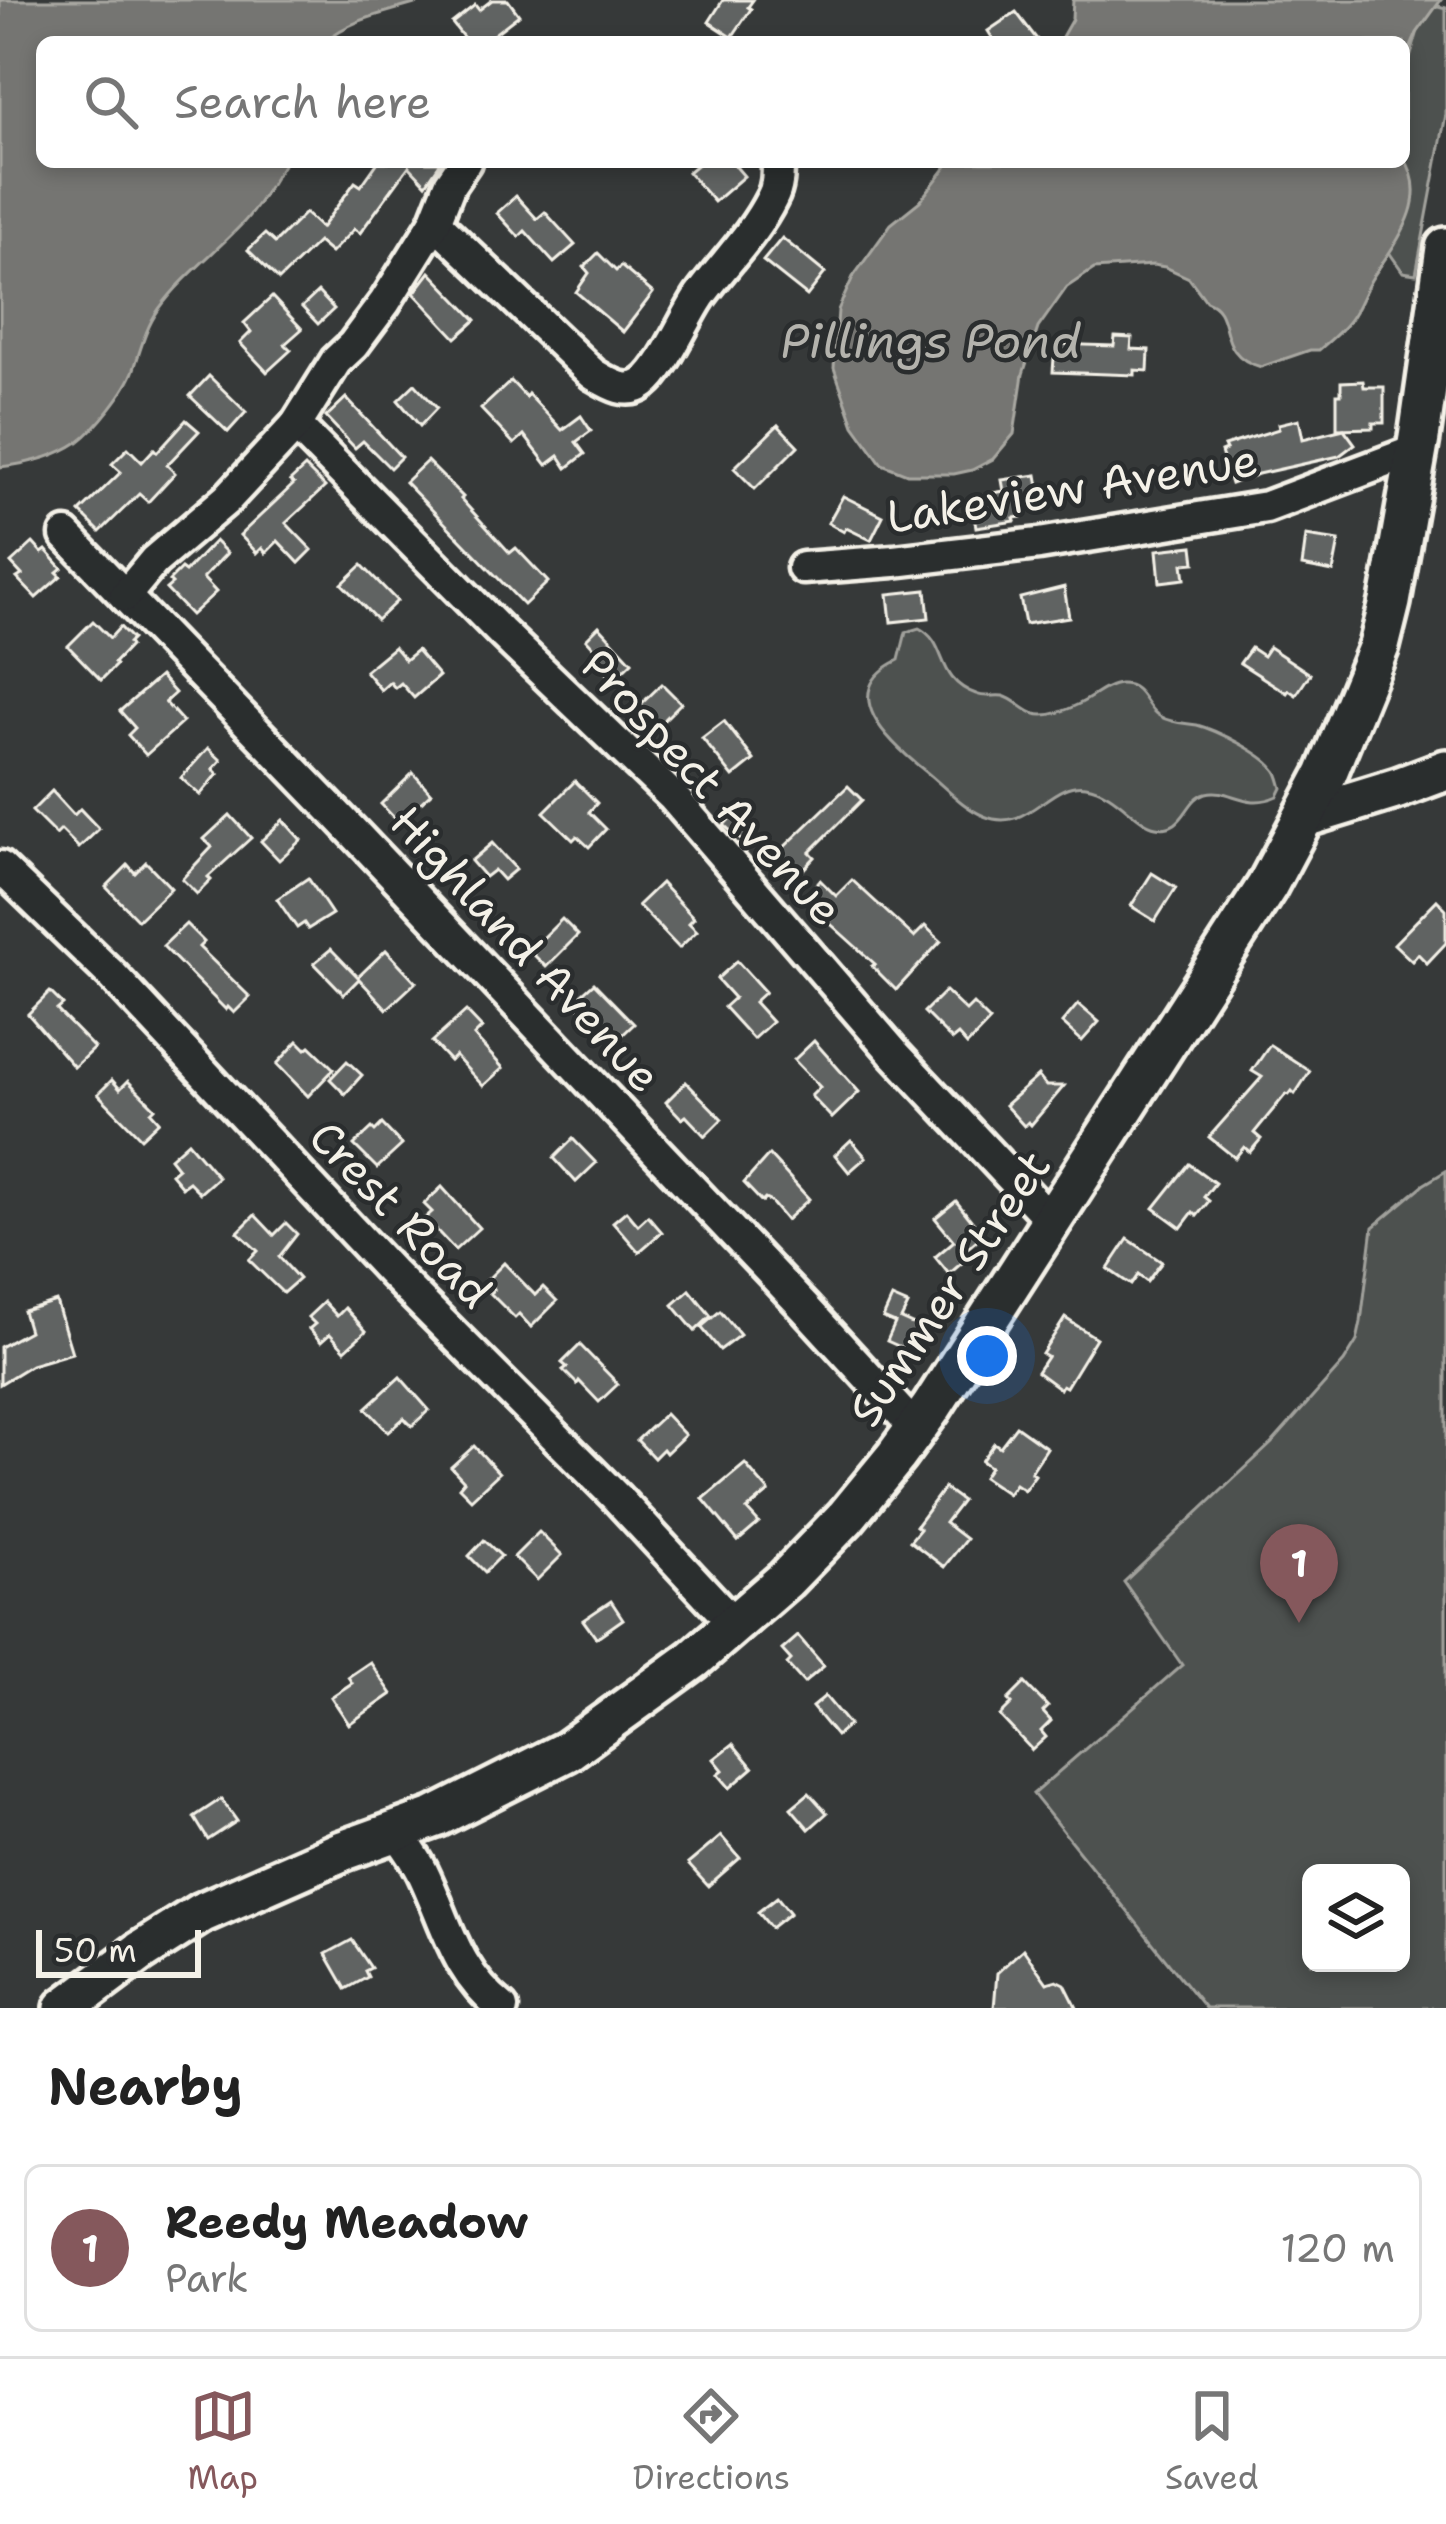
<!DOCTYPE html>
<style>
:root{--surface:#fff;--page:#f6f6f6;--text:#222;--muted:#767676;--line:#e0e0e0;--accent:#85585c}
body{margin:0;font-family:"Shantell Sans",sans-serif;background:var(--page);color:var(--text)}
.controls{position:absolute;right:36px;bottom:36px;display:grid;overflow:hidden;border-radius:18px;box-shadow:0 6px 18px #0003}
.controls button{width:108px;height:108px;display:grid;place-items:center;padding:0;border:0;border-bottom:3px solid var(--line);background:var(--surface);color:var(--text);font:60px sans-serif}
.scale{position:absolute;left:36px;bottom:30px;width:165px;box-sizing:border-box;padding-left:12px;border:6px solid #f4f1e8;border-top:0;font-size:33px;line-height:42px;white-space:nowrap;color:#f4f1e8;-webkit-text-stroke:9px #2a2d2e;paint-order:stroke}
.you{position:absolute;left:987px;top:1356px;width:42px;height:42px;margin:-30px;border:9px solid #fff;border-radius:50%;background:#1a73e8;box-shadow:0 0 0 18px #1a73e833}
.badge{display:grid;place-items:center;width:78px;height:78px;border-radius:50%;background:var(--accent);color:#fff;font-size:39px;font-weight:700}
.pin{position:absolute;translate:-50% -99px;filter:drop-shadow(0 3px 6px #0008)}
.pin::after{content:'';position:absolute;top:63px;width:42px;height:36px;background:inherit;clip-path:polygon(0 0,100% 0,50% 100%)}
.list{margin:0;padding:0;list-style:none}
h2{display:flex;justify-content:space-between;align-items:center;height:156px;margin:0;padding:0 48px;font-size:51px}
h2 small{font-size:39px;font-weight:400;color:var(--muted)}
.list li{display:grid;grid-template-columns:78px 1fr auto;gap:36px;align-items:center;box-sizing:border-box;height:168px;margin:0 24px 24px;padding:0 24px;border:3px solid var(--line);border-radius:18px}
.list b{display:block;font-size:45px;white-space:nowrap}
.list p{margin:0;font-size:39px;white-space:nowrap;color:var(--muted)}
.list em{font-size:39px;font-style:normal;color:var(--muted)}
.icon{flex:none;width:66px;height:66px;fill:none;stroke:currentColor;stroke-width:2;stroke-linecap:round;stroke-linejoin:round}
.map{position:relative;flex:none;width:1446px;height:2008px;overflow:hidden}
.search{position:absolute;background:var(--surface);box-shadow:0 6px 18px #0003;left:36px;right:36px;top:36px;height:132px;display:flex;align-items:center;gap:30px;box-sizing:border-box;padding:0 42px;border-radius:18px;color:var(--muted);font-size:45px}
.sheet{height:348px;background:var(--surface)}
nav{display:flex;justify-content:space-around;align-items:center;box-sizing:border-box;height:168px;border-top:3px solid var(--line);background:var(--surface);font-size:33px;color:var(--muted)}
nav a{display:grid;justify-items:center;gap:6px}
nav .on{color:var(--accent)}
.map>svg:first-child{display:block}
</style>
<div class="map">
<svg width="1446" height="2008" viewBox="0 0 1446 2008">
<rect width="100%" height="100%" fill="#363939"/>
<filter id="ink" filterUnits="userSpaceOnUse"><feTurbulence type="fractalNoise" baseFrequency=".00833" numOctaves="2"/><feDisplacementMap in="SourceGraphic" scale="24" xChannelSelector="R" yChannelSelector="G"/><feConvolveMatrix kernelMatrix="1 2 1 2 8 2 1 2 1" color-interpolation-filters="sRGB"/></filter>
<g filter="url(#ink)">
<!-- green -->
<g fill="#4e514f" stroke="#a1a19c" stroke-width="3" fill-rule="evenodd">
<path d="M1426,3l20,5v106l-30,160 -13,-2 -19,-27 20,-83v-83z"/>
<path d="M919,628c30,15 15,51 57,66 9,4 17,1 27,2 12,3 21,15 32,18 14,4 32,-4 44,-10 13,-6 27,-19 41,-20 24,-1 24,25 41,33 10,6 24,6 36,8 19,5 68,29 79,46 3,4 4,11 6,17l-4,8c-33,15 -48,-9 -72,-3 -21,6 -21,40 -50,34 -21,-4 -40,-36 -70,-41 -38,-6 -57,49 -102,30 -22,-9 -40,-30 -59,-45 -35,-28 -92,-79 -26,-111l7,-28z"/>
<path d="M1446,1171v837h-241l-172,-214 149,-129 -58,-83 148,-139 72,-81 13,-21 4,-19 12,-95 50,-42zM1311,1873h90v90h-90z"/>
</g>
<!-- water -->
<g fill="#757572" stroke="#a8a7a1" stroke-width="3">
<path d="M0,0h427c-35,12 -74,17 -103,42h-282v120h243c-14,20 -25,43 -42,61 -27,29 -60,53 -84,86 -13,18 -18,39 -25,60 -7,21 -37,59 -56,73 -22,15 -52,22 -78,25z"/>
<path d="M1073,0h368l-24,33 -13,30v-21h-345l13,-23z"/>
<path d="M1404,158c29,44 -11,87 -33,122 -7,12 -11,24 -18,35 -8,14 -22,24 -34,35h-9l-49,17c-49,-13 -24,-56 -55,-66l-17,-23 -24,-11 -12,-2 -59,4 -27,18 -29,41 -15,46 -9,60 -21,25 -21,11 -18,4h-47l-25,-10 -28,-39 -20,-57 4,-58 15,-33 38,-53 29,-23 30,-39h454z"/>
</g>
<!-- building -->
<g fill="#616362" stroke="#f4f1e8" stroke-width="3">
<path d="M492,0h16l11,15 -35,27h-17l-15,-19 23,-18 4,5z"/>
<path d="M723,0h30l-5,7 3,2 -19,28 -23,-15z"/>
<path d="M1016,12l23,30h-44l-7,-11z"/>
<path d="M378,162h63l-15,22 -17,-18 -49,67 -6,-4 -23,24 -13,-11 -39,38 -31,-30 17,-16 10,9 30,-30 16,15 34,-46 6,4z"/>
<path d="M700,162h32l12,14 -30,26 -26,-30z"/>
<path d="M516,196l21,23 8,-7 30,33 -21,18 -29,-32 -6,6 -22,-24z"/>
<path d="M782,238l43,35 -18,23 -44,-35z"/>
<path d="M598,253l18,18 5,-5 32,27 -30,39 -47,-40 13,-19 -5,-6z"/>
<path d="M430,272l46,48 -20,18 -42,-45z"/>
<path d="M318,292l16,17 -16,15 -16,-17z"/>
<path d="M272,297l30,32 -17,15 6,6 -24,22 -27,-29 11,-11 -7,-9z"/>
<path d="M1115,337l17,1 -1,11 18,1 -1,21 -13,-1v5l-82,-3 2,-28 59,2z"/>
<path d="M209,376l37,36 -18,20 -38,-36z"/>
<path d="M511,381l15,16 2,-3 34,36 19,-14 10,15 -15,11 9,12 -18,14 -8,-12 -12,9 -23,-30 -10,9 -33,-35z"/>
<path d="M1363,381l1,6h20v36h-11v5l-36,1v-35h4v-12z"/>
<path d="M415,384l22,24 -17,18 -22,-26z"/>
<path d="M346,398l55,59 -11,11 -27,-27 -8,7 -29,-31z"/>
<path d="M1299,419l4,20 41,-10 11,15 -16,12 -81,18 -27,10 -10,-32 5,-2 -2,-4 55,-17 -1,-5z"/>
<path d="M186,420l13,11 -32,34 8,8 -27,29 -9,-8 -39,38 -20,-20 41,-40 -9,-8 16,-16 14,14 12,-13 3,3z"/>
<path d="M778,425l20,21 -43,43 -21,-21z"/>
<path d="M427,461l36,36 -2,2 49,54 6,-5 32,34 -24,23 -119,-123z"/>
<path d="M305,467l20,20 -39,36 26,27 -13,13 -21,-22 -12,12 -4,-5 -5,5 -17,-18 54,-51 -4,-3z"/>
<path d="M1037,475l5,30 -22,4 1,8 -7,1 1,3 -39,6 -5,-30 33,-6 -2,-11z"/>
<path d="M843,496l40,20 -12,24 -25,-12 -2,4 -16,-9z"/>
<path d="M1306,536l33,5 -6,31 -31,-6z"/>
<path d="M215,541l12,12 -24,25 13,14 -25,23 -25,-26 6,-5 -3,-3 12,-12 4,3z"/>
<path d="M33,543l9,10 4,-3 16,18 -5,4 4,4 -25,22 -19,-20 5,-3 -11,-12z"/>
<path d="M1193,546l2,17 -12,1 2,15 -25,3 -3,-32z"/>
<path d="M362,565l35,36 -20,19 -35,-36z"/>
<path d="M1064,587l5,30 -44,7 -5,-26z"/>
<path d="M926,590l3,28 -38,4 -3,-28z"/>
<path d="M93,621l17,17 10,-11 12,12 -4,4 2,3 -16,17 2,2 -15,15 -33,-34z"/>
<path d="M599,626l33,36 -19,18 -20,-22 6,-5 -13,-14z"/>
<path d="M394,647l11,13 12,-10 22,26 -25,22 -13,-15 -6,5 -5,-6 -9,8 -16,-19z"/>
<path d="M1269,647l41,27 -14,21 -7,-5 -2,3 -47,-30 11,-15 12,8z"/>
<path d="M160,676l15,17 -10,9 18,20 -37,33 -18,-20 7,-7 -15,-17z"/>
<path d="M662,684l19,19 -23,23 -20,-19z"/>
<path d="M724,721l30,39 -21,17 -31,-39z"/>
<path d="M208,748l13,12 -8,9 5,5 -18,21 -19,-17z"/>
<path d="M413,773l18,20 -32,30 -18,-19z"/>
<path d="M575,781l22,22 -8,9 17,17 -17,18 -12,-11 -4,4 -29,-28z"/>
<path d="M848,786l14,14 -52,52 5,5 -18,19 -21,-21z"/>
<path d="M52,791l22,24 6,-6 19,20 -20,19 -18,-18 -5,5 -24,-24z"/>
<path d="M738,810l19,17 -14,15 -19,-17z"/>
<path d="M230,815l21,23 -43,39 3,3 -14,14 -15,-15 30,-32 -8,-8z"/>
<path d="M283,820l18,20 -22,20 -18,-19z"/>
<path d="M492,843l24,26 -13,11 -9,-10 -9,7 -14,-16z"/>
<path d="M146,862l25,26 -33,32 -32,-33 22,-22 7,8z"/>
<path d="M1152,873l24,15 -21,33 -24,-15z"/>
<path d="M308,878l24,36 -24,15 -4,-6 -7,5 -20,-29z"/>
<path d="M820,880l16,16 16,-16 62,57 11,-11 16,15 -45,49 -24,-24 3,-2 -72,-65z"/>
<path d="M661,883l33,35 -5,5 8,8 -18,17 -41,-43z"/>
<path d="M1437,900l9,9v34l-19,20 -9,-9 -6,7 -18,-17z"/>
<path d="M562,919l16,16 -32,32 -16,-16z"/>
<path d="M186,924l18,18 -5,5 51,50 -16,16 -6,-6 -2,3 -63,-64z"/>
<path d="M331,949l27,28 28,-27 30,32 -29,27 -28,-30 -15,15 -30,-31z"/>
<path d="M737,961l28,31 -11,10 18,20 -19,17 -29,-32 10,-9 -17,-19z"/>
<path d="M594,983l40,41 -18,17 -13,-12 -4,4 -25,-32z"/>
<path d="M945,991l21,20 7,-7 17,17 -23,24 -9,-10 -6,5 -28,-28z"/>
<path d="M50,992l13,13 -6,5 37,38 -20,19 -46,-53z"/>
<path d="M1078,1004l21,18 -17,19 -20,-18z"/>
<path d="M466,1011l16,17 -8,8 29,32 -20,18 -28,-30 -5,5 -18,-19z"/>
<path d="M298,1041l8,8 4,-3 24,23 -26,27 -31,-32z"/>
<path d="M814,1041l45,51 -27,26 -21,-22 9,-9 -26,-27z"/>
<path d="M1270,1045l40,26 -15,23 -3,-3 -3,4 -3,-1 -32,39 7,6 -11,13 -6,-5 -9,11 -26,-21 53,-60 -10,-6z"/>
<path d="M347,1061l15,14 -17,19 -15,-15z"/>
<path d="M1038,1076l8,10h18l-33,39 -3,-3 -4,4 -19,-21z"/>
<path d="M112,1080l8,9 8,-8 27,27 -4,4 8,9 -18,17 -43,-44z"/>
<path d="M686,1082l36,37 -17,17 -19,-20 -4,3 -16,-17z"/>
<path d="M382,1124l20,21 -25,23 -23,-23 18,-17 3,3z"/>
<path d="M573,1139l23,24 -20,19 -22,-24z"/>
<path d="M851,1140l15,17 -17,15 -14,-17z"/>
<path d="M188,1142l30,35 -18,16 -11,-11 -7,5 -11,-13 7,-6 -8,-10z"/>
<path d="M769,1155l40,44 -23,21 -15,-18 -6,-3 -3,3 -18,-19z"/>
<path d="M1189,1164l26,19 -11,14 5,4 -12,15 -4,-4 -12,16 -27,-20z"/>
<path d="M442,1187l37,41 -24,22 -30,-32 7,-6 -8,-8z"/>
<path d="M956,1201l27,34 -18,15 5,6 -21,18 -14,-17 19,-16 -19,-23z"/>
<path d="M626,1211l12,14 10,-9 14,16 -23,20 -26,-30z"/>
<path d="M255,1215l19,20 12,-12 11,11 -18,23 20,22 -16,14 -34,-33 9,-9 -20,-19z"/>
<path d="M1128,1239l34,23 -15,20 -9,-7 -7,10 -23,-16z"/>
<path d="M504,1263l31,32 8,-8 14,14 -26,26 -12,-13 -4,4 -25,-25 4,-4 -8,-8z"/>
<path d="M690,1290l21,26 -16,15 -22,-26z"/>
<path d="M892,1298l16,7 -7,14 24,11 -11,23 -27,-12 8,-18 -12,-5z"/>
<path d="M56,1301l16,52 -41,12 -31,19v-37l29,-16 -6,-20z"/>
<path d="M324,1302l13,14 8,-8 21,23 -21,19 -15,-16 -9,8 -12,-13 6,-5 -7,-7z"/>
<path d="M720,1311l20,24 -20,15 -19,-23z"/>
<path d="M1065,1318l31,20 -30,49 -4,-2 -2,4 -23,-17 10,-15 -5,-3z"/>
<path d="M580,1345l38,39 -19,18 -20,-21 -2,3 -14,-14 4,-3 -5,-4z"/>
<path d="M400,1377l29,33 -17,16 -8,-8 -16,14 -22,-24z"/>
<path d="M665,1414l20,21 -19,18 -3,-4 -9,9 -17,-18z"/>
<path d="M1016,1426l31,22 -16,24 4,3 -11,15 -9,-6 -7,10 -25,-17 7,-10 -9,-6 13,-18 6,4z"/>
<path d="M474,1446l25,27 -28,26 -12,-12 5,-6 -13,-14z"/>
<path d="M745,1464l24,28 -22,18 12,13 -21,18 -35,-42z"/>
<path d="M944,1488l18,13 -17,22 21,16 -22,28 -34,-26 10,-12 -4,-3z"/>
<path d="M539,1532l23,23 -25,25 -23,-23z"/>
<path d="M484,1540l17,16 -16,16 -16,-16z"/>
<path d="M611,1601l12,18 -27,19 -13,-18z"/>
<path d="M798,1636l26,30 -20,17 -17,-19 4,-4 -9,-10z"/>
<path d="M370,1662l22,32 -43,30 -18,-27 21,-14 -4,-6z"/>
<path d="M1025,1683l23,24 -5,5 8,9 -10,10 5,6 -14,13 -32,-34 12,-12 -4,-4z"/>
<path d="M825,1696l24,29 -13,11 -24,-29z"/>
<path d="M733,1744l20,24 -23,20 -12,-14 5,-4 -9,-11z"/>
<path d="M809,1793l18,20 -18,16 -18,-21z"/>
<path d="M221,1799l16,22 -29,19 -14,-23z"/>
<path d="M721,1836l19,22 -32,28 -20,-22z"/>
<path d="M777,1897l13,16 -19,15 -13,-16z"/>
<path d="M352,1940l19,28 -6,3 3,6 -22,12 -20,-35z"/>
<path d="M1023,1949l24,34 10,-3 8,4 12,24h-83l3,-35z"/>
</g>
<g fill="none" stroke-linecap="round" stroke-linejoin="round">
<defs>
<g id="minor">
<path d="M435,222l158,152c15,9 34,22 51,9 20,-15 41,-65 56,-87 24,-33 53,-60 72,-98 6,-11 6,-23 6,-36"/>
<path d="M296,425l205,207 172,165 220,255 159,169"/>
<path d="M66,535l272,281 467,492 111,121"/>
<path d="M803,568l91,-7 145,-17 227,-37 151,-57"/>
<path d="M125,596l29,-35 73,-62 69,-74 40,-64 17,-16 32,-43 50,-80 15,-38 15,-22"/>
<path d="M0,867l113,109 278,296 225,225 119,128"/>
<path d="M396,1831c9,13 19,26 26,40 25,51 32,99 80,137"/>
</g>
<g id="major">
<path d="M1307,816l91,-28 48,-18"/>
<path d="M65,2008l75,-56 61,-39 141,-62 94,-34 131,-66 127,-92 92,-80 60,-62 50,-61 35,-48 336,-522 59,-111 53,-129 11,-44 29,-164 27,-190"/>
</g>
</defs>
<!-- minor casing -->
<use href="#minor" stroke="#f4f1e8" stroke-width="39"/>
<!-- major casing -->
<use href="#major" stroke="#f4f1e8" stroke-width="48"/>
<!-- minor -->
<use href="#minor" stroke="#2a2d2e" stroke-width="30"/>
<!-- major -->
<use href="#major" stroke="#2a2d2e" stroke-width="39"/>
</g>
</g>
<g text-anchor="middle" stroke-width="9" stroke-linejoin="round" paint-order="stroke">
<!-- street labels -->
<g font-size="45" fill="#f4f1e8" stroke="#2a2d2e">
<text transform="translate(1072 488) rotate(-9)" y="16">Lakeview Avenue</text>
<text transform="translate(712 787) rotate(47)" y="16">Prospect Avenue</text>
<text transform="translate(526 949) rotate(47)" y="16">Highland Avenue</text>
<text transform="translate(401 1214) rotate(46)" y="16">Crest Road</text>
<text transform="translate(949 1288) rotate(-56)" y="16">Summer Street</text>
</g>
<!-- water labels -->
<g font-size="48" font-style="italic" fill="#b4b3ad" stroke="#2a2d2e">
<text x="931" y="358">Pillings Pond</text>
</g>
</g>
</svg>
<div class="controls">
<button><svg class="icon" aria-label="layers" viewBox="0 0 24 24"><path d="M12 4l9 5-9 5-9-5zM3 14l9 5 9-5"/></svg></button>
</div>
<div class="scale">50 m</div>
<div class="you"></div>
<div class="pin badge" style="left:1299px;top:1623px">1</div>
<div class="search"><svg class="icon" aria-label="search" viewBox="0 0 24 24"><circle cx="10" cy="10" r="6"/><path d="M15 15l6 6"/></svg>Search here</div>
</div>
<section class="sheet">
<h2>Nearby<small></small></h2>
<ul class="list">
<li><span class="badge">1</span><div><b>Reedy Meadow</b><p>Park</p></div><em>120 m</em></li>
</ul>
</section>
<nav>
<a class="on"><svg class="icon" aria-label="map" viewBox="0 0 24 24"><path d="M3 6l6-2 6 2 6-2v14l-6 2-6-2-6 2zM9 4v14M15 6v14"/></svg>Map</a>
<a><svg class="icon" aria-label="directions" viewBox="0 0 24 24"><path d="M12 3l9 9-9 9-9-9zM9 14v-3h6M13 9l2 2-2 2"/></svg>Directions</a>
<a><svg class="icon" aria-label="saved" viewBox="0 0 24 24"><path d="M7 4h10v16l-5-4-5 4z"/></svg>Saved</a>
</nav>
